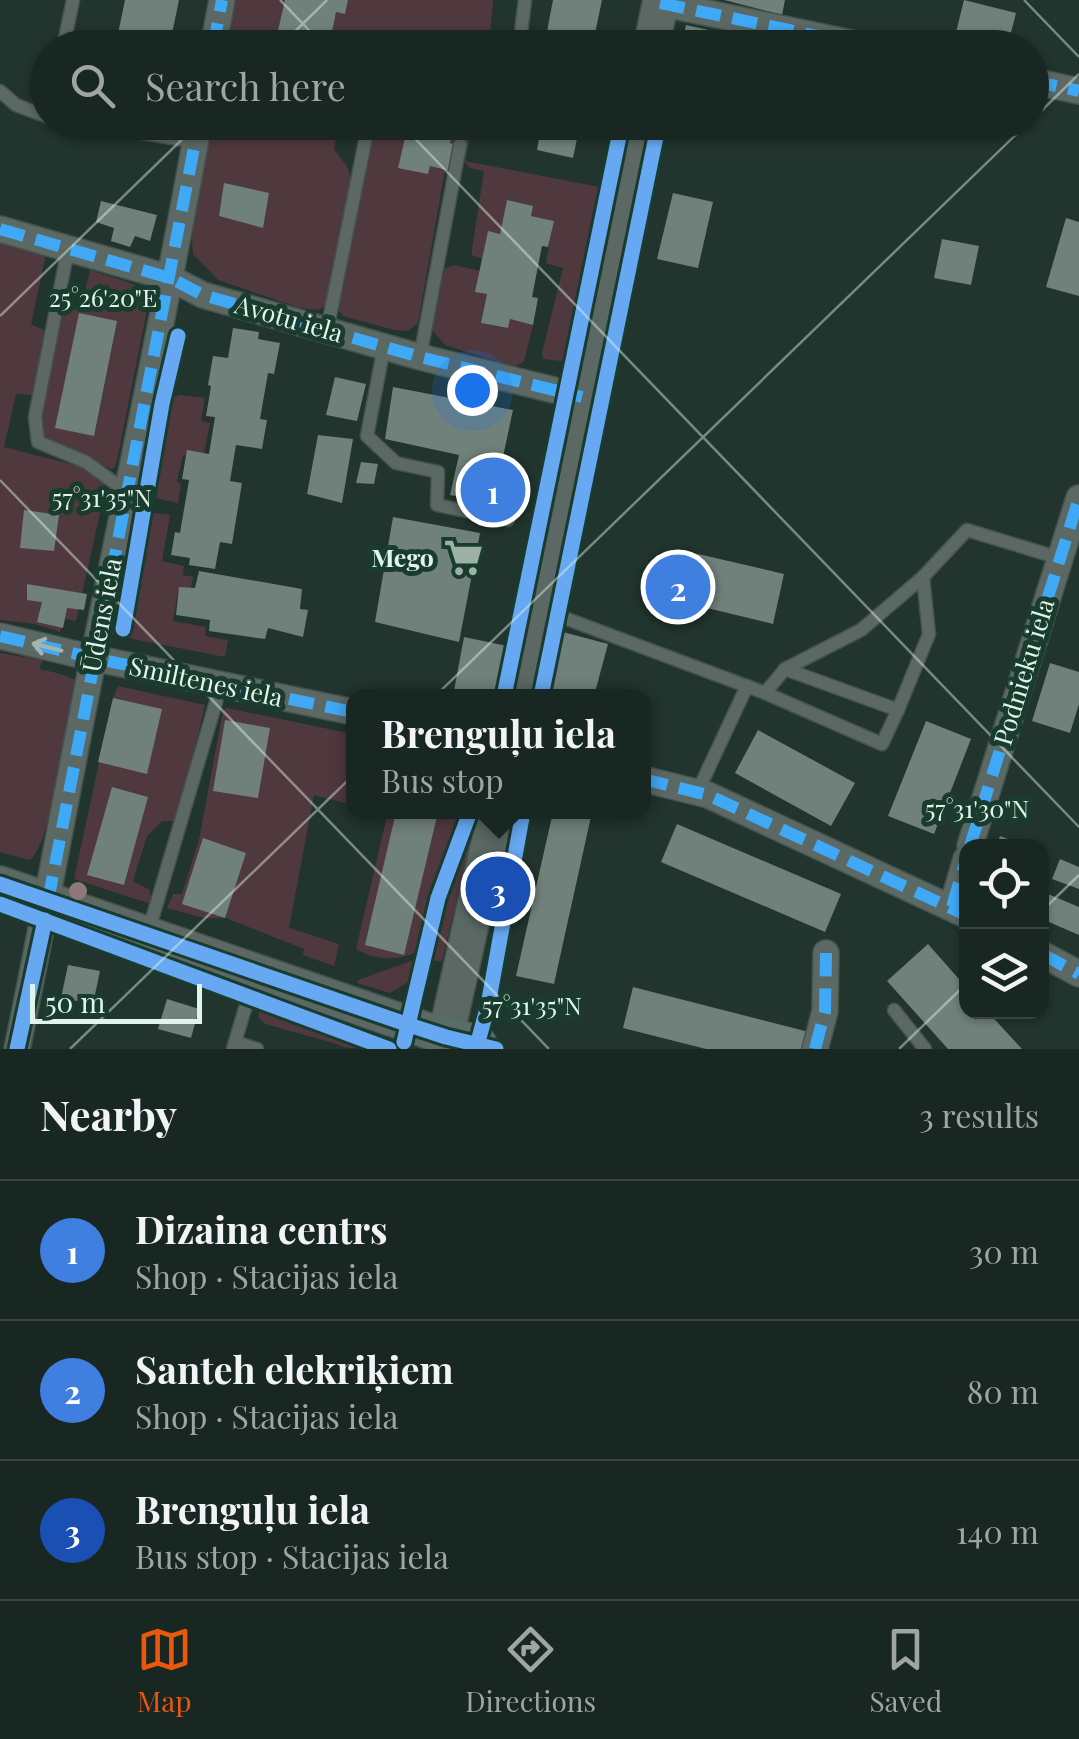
<!DOCTYPE html>
<meta charset="utf-8">
<style>
:root{--surface:#192722;--page:#222f2a;--text:#f1f3f6;--muted:#9fa5a5;--line:#374440;--accent:#ea580c}
body{margin:0;font-family:"Playfair Display",serif;background:var(--page);color:var(--text)}
.controls{position:absolute;right:30px;bottom:30px;display:grid;overflow:hidden;border-radius:20px;box-shadow:0 2px 8px #0004}
.controls button{width:90px;height:90px;display:grid;place-items:center;padding:0;border:0;border-bottom:2px solid var(--line);background:var(--surface);color:var(--text);font:50px sans-serif}
.scale{position:absolute;left:30px;bottom:25px;width:172px;box-sizing:border-box;padding-left:10px;border:5px solid #e0f4eb;border-top:0;font-size:28px;line-height:35px;white-space:nowrap;color:#e0f4eb;-webkit-text-stroke:8px #193c2f;paint-order:stroke}
.you{position:absolute;left:472px;top:390px;width:35px;height:35px;margin:-25px;border:8px solid #fff;border-radius:50%;background:#1a73e8;box-shadow:0 0 0 15px #1a73e833}
.badge{display:grid;place-items:center;width:65px;height:65px;border-radius:50%;background:var(--accent);color:#fff;font-size:32px;font-weight:700}
.pin{position:absolute;translate:-50% -50%;border:5px solid #fff;box-shadow:0 2px 10px #0006}
.popup{position:absolute;left:346px;top:689px;width:305px;height:130px;box-sizing:border-box;display:grid;place-content:center;border-radius:20px;background:var(--surface);filter:drop-shadow(0 2px 8px #0005);font-size:32px;white-space:nowrap;color:var(--muted)}
.popup b{font-size:38px;color:var(--text)}
.popup::after{content:'';position:absolute;left:50%;top:100%;margin-left:-20px;border:20px solid transparent;border-top-color:var(--surface)}
.list{margin:0;padding:0;list-style:none}
h2{display:flex;justify-content:space-between;align-items:center;height:130px;margin:0;padding:0 40px;font-size:42px}
h2 small{font-size:32px;font-weight:400;color:var(--muted)}
.list li{display:grid;grid-template-columns:65px 1fr auto;gap:30px;align-items:center;box-sizing:border-box;height:140px;padding:0 40px;border-top:2px solid var(--line)}
.list b{display:block;font-size:38px;white-space:nowrap}
.list p{margin:0;font-size:32px;white-space:nowrap;color:var(--muted)}
.list em{font-size:32px;font-style:normal;color:var(--muted)}
.icon{flex:none;width:55px;height:55px;fill:none;stroke:currentColor;stroke-width:2;stroke-linecap:round;stroke-linejoin:round}
.map{position:relative;flex:none;width:1079px;height:1049px;overflow:hidden}
.search{position:absolute;background:var(--surface);box-shadow:0 2px 8px #0004;left:30px;right:30px;top:30px;height:110px;display:flex;align-items:center;gap:25px;box-sizing:border-box;padding:0 35px;border-radius:55px;color:var(--muted);font-size:38px}
.sheet{height:550px;background:var(--surface)}
nav{display:flex;justify-content:space-around;align-items:center;box-sizing:border-box;height:140px;border-top:2px solid var(--line);background:var(--surface);font-size:28px;color:var(--muted)}
nav a{display:grid;justify-items:center;gap:5px}
nav .on{color:var(--accent)}
.map>svg:first-child{display:block}
</style>
<div class="map">
<svg width="1079" height="1049" viewBox="0 0 1079 1049">
<rect width="100%" height="100%" fill="#21342d"/>
<!-- green -->
<g fill="#50393e">
<path d="M236,0h49l44,46 7,-34 9,2 3,-14h145l-4,47 -263,1z"/>
<path d="M212,123h127l-5,26 14,19 3,12 -24,125 -9,5 -18,-2 -82,-28 -25,-26 -2,-25z"/>
<path d="M376,123h97l-8,38 134,26 -36,174 -20,-2 -1,-6 21,-85 -17,-5 7,-42 -22,-5 1,-10 -25,-5 -7,33 -12,-2 -6,27 -10,-4v-6l12,-78 -14,-3 -6,-7 -10,-1 -9,10 -27,153 -10,8 -14,-1 -51,-14 -5,-6z"/>
<path d="M0,241l46,13 -15,70 13,6 -10,65 -18,-1 -12,53 74,19 29,16 -31,139 -11,-2 -5,13 -25,-8 -35,-4z"/>
<path d="M454,265l26,6 -4,21 11,2 -6,29 26,5 3,-9 23,6 -9,36 -9,6 -70,-22 -13,-15 11,-55 2,-6z"/>
<path d="M90,270l56,18 4,7 -33,166 -2,6 -4,2 -68,-33 -3,-13 24,-116 17,3z"/>
<path d="M180,395l25,3 -4,23 9,2 -7,36 -20,-4 -6,27 4,2 -3,19 -27,-6 20,-99z"/>
<path d="M148,512l22,3 -8,46 22,5 -1,9 10,2 -3,17 -12,-2 -5,29 33,6 -1,9 23,4 -3,17 -92,-18 -7,-3 -2,-7z"/>
<path d="M0,653l43,7 -4,9 18,4 25,9c-8,34 -31,160 -52,178l-30,-8z"/>
<path d="M118,686l87,19 -27,116h-16l-15,15 -14,45 17,9 1,14 -77,-25 39,-181z"/>
<path d="M227,708l126,26v71l-39,-10 -25,133 50,16 -5,22 -31,-11 1,-6 -78,-31h-22l-37,-10 6,-14h9l17,-54 24,-130z"/>
<path d="M375,812h90l-32,89 -12,48c-20,13 -44,12 -65,0l31,-133z"/>
<path d="M476,812h6l-20,66 -20,83h-11l8,-42z"/>
<path d="M414,960l2,4 -3,15 -23,14 -33,-10 1,-3z"/>
<path d="M259,1008l105,38c-10,3 -18,3 -27,-2l-72,-20 -6,-6z"/>
</g>
<!-- building -->
<g fill="#70807a">
<path d="M125,0h54l-10,48h-54z"/>
<path d="M285,0h63l-3,14 -9,-2 -7,35 -52,-12z"/>
<path d="M553,0h49l-10,48h-18l-29,-6z"/>
<path d="M724,0h61l-3,15z"/>
<path d="M964,0l52,13 -9,35h-55z"/>
<path d="M686,25l27,6 -4,17h-28z"/>
<path d="M397,122h57l-4,21 7,2 -6,26 -21,-5 -2,8 -30,-6 7,-30 -11,-3z"/>
<path d="M542,122l38,2 -7,34 -36,-8z"/>
<path d="M898,122h24l-3,15 -23,-6z"/>
<path d="M224,183l45,10 -6,35 -44,-12z"/>
<path d="M673,193l40,9 -15,66 -41,-9z"/>
<path d="M507,200l26,6 -2,10 23,5 -6,26 -6,-1 -10,51 6,1 -5,27 -23,-6 -2,9 -27,-5 6,-29 -12,-2 13,-61 12,3z"/>
<path d="M101,201l56,14 -7,26 -15,-5 -5,11 -19,-6 3,-13 -18,-6z"/>
<path d="M1066,218l13,4v74l-33,-9z"/>
<path d="M942,239l37,7 -8,39 -37,-7z"/>
<path d="M79,313l38,8 -23,115 -39,-8z"/>
<path d="M233,328l26,4 -1,7 22,4 -6,31 -6,-1 -8,46 7,1 -5,29 -26,-4 -6,36 12,2 -10,61 -12,-2 -5,27 -26,-4 1,-7 -19,-3 4,-23 5,1 9,-53 -7,-1 5,-29 22,4 6,-37 -9,-1 5,-30 -3,-1 5,-29 15,2z"/>
<path d="M335,377l31,7 -9,37 -31,-6z"/>
<path d="M393,387l120,23 -18,84 -17,-3 -1,9 -27,-5 9,-40 -74,-16z"/>
<path d="M318,435l35,4 -11,64 -35,-9z"/>
<path d="M361,462l17,2 -4,20 -18,-1z"/>
<path d="M24,510l35,5 -5,36 -34,-3z"/>
<path d="M393,517l87,16 -21,109 -84,-20z"/>
<path d="M681,550l103,24 -11,50 -103,-25z"/>
<path d="M199,571l103,18 -2,20 8,1 -5,27 -35,-9 -3,11 -56,-8 1,-11 -34,-5 3,-28 16,1z"/>
<path d="M27,584l60,10 -3,16 -17,-2 -4,20 -26,-6 5,-20 -15,-2z"/>
<path d="M563,632l45,12 -14,52h-47z"/>
<path d="M464,637l43,9 -10,50h-44z"/>
<path d="M1050,663l29,9v32l-9,29 -38,-12z"/>
<path d="M113,698l49,11 -15,65 -49,-12z"/>
<path d="M225,720l45,8 -12,70 -45,-7z"/>
<path d="M926,721l45,18 -37,95 -46,-18z"/>
<path d="M758,730l97,53 -24,43 -96,-53z"/>
<path d="M112,787l36,10 -24,88 -37,-10z"/>
<path d="M396,812h42l-34,143 -39,-10z"/>
<path d="M553,812h39l-38,172 -38,-8z"/>
<path d="M677,824l164,70 -16,38 -164,-70z"/>
<path d="M1000,836l27,10h-31z"/>
<path d="M203,838l43,15 -21,65 -43,-14z"/>
<path d="M1060,859l19,8v22l-27,-10z"/>
<path d="M1048,894l31,13v28l-37,-16v-10z"/>
<path d="M928,944l38,43v25h22l34,37h-74l-61,-68z"/>
<path d="M68,965l32,6 -7,33 -32,-6z"/>
<path d="M633,987l176,45 -4,17h-99l-83,-21z"/>
<path d="M167,999l32,10 -8,29 -33,-9z"/>
</g>
<g fill="none" stroke-linecap="round" stroke-linejoin="round">
<defs>
<g id="service">
<path d="M63,48l10,-48"/>
<path d="M519,48l6,-48"/>
<path d="M0,91l16,14 32,12"/>
<path d="M78,122l118,20"/>
<path d="M68,249l-33,168 3,25 48,20 41,30"/>
<path d="M327,330l42,-208"/>
<path d="M384,347l-17,89 29,27 42,9 -1,33 71,15"/>
<path d="M420,357l40,-212"/>
<path d="M543,610l222,83 117,51 16,-34"/>
<path d="M785,669l113,41 31,-76 -6,-57"/>
<path d="M765,693l20,-24 76,-39 62,-53 44,-47 92,28"/>
<path d="M697,793l50,-107"/>
<path d="M148,933l73,-248"/>
<path d="M894,1010l31,39"/>
<path d="M235,1042l22,7"/>
<path d="M233,1049l22,-74"/>
</g>
<g id="minor">
<path d="M660,3l215,45"/>
<path d="M213,48l9,-48"/>
<path d="M1032,81l47,10"/>
<path d="M0,229l170,49 33,17 217,62 162,40"/>
<path d="M0,636l93,22 260,54"/>
<path d="M643,779l65,16 258,120"/>
<path d="M970,846l109,-348"/>
<path d="M952,907l14,-48"/>
<path d="M1042,954l37,20"/>
<path d="M17,1049c27,-129 50,-259 76,-389 36,-179 74,-358 106,-538"/>
<path d="M815,1049l10,-38 1,-58"/>
</g>
<g id="secondary">
<path d="M651,48l10,-48"/>
<path d="M521,696l20,-87 95,-487"/>
<path d="M0,884l446,153"/>
<path d="M443,1049l53,-237"/>
</g>
<path id="primary" d="M446,1037l31,8"/>
</defs>
<!-- service casing -->
<use href="#service" stroke="#42534c" stroke-width="15"/>
<!-- minor casing -->
<use href="#minor" stroke="#42534c" stroke-width="28"/>
<!-- secondary casing -->
<use href="#secondary" stroke="#42534c" stroke-width="38"/>
<!-- primary casing -->
<use href="#primary" stroke="#42534c" stroke-width="42"/>
<!-- service -->
<use href="#service" stroke="#5b6863" stroke-width="12"/>
<!-- minor -->
<use href="#minor" stroke="#5b6863" stroke-width="25"/>
<!-- secondary -->
<use href="#secondary" stroke="#5b6863" stroke-width="35"/>
<!-- primary -->
<use href="#primary" stroke="#596c65" stroke-width="40"/>
<!-- quiet -->
<g stroke="#3fa9f5" stroke-width="12" stroke-dasharray="25 12" stroke-linecap="butt">
<path d="M660,3l215,45"/>
<path d="M213,48l9,-48"/>
<path d="M1032,81l47,10"/>
<path d="M0,229l170,49 33,17 217,62 162,40"/>
<path d="M0,636l93,22 260,54"/>
<path d="M643,779l65,16 258,120"/>
<path d="M970,846l109,-348"/>
<path d="M48,901l151,-779"/>
<path d="M952,907l14,-48"/>
<path d="M1042,954l37,20"/>
<path d="M815,1049l10,-38 1,-58"/>
</g>
<defs>
<g id="cycleway">
<path d="M123,629l39,-225 16,-68"/>
<path d="M504,696l118,-574"/>
<path d="M541,696l118,-574"/>
<path d="M0,884l409,141 37,12 50,12"/>
<path d="M0,904l389,145"/>
<path d="M404,1042l34,-144 32,-86"/>
<path d="M17,1049l28,-129"/>
<path d="M476,1049l12,-44 35,-193"/>
</g>
</defs>
<!-- cycleway casing -->
<use href="#cycleway" stroke="#193c2f" stroke-width="21"/>
<!-- cycleway -->
<use href="#cycleway" stroke="#66a8f1" stroke-width="15"/>
</g>
<!-- trees -->
<circle fill="#90777b" cx="78" cy="891" r="9"/>
<!-- one-way arrows -->
<defs><path id="oneway-shaft" d="M-6 0H5M1.5-3L5.5 0L1.5 3" fill="none" stroke-width="1.6" stroke-linecap="round" stroke-linejoin="round" transform="scale(2.5)"/></defs>
<use stroke="#a4b5ae" href="#oneway-shaft" transform="translate(47 647) rotate(-166)"/>
<!-- ticks -->
<path fill="none" stroke="#e0f4eb" stroke-width="2.5" stroke-opacity="0.45" d="M280,0l46,48M1024,0l55,57M278,48l49,-48M1032,120l47,-46M399,122l680,705M0,316l200,-194M0,480l549,569M1042,911l37,-36M70,1049l959,-927M899,1049l67,-65"/>
<!-- icons -->
<defs>
<symbol id="supermarket-bare" viewBox="-9 -9 18 18"><path d="M-6-5.5h2.5l.6 2H6L4.5 2H-2.5L-4.4-4H-6ZM-1.5 3.2a1.3 1.3 0 1 0 .1 0ZM3 3.2a1.3 1.3 0 1 0 .1 0Z" fill="#9db1a8" stroke="#193c2f" stroke-width="2.5" paint-order="stroke"/></symbol>
</defs>
<g fill-rule="evenodd">
<use href="#supermarket-bare" x="436" y="530" width="55" height="55"/>
</g>
<g text-anchor="middle" stroke-width="10" stroke-linejoin="round" paint-order="stroke">
<!-- street labels -->
<g font-size="25" fill="#e0f4eb" stroke="#193c2f">
<text transform="translate(289 319) rotate(16)" y="9">Avotu iela</text>
<text transform="translate(102 615) rotate(-79)" y="9">Ūdens iela</text>
<text transform="translate(1024 672) rotate(-73)" y="9">Podnieku iela</text>
<text transform="translate(206 682) rotate(12)" y="9">Smiltenes iela</text>
</g>
<!-- poi labels -->
<g font-size="25" font-weight="bold" fill="#e0f4eb" stroke="#193c2f" text-anchor="end">
<text x="434" y="567">Mego</text>
</g>
</g>
<g font-size="25" text-anchor="middle" fill="#e0f4eb" stroke="#193c2f" stroke-width="10" stroke-linejoin="round" paint-order="stroke">
<text x="103" y="307">25°26'20"E</text>
<text x="102" y="507">57°31'35"N</text>
<text x="977" y="818">57°31'30"N</text>
<text x="532" y="1015">57°31'35"N</text>
</g>
</svg>
<div class="controls">
<button><svg class="icon" aria-label="locate" viewBox="0 0 24 24"><circle cx="12" cy="12" r="6"/><path d="M12 2v4M12 18v4M2 12h4M18 12h4"/></svg></button>
<button><svg class="icon" aria-label="layers" viewBox="0 0 24 24"><path d="M12 4l9 5-9 5-9-5zM3 14l9 5 9-5"/></svg></button>
</div>
<div class="scale">50 m</div>
<div class="you"></div>
<div class="pin badge" style="left:493px;top:490px;background:#3f7fe0">1</div>
<div class="pin badge" style="left:678px;top:587px;background:#3f7fe0">2</div>
<div class="pin badge" style="left:498px;top:889px;background:#1a4fb4">3</div>
<div class="popup"><b>Brenguļu iela</b>Bus stop</div>
<div class="search"><svg class="icon" aria-label="search" viewBox="0 0 24 24"><circle cx="10" cy="10" r="6"/><path d="M15 15l6 6"/></svg>Search here</div>
</div>
<section class="sheet">
<h2>Nearby<small>3 results</small></h2>
<ul class="list">
<li><span class="badge" style="background:#3f7fe0">1</span><div><b>Dizaina centrs</b><p>Shop · Stacijas iela</p></div><em>30 m</em></li>
<li><span class="badge" style="background:#3f7fe0">2</span><div><b>Santeh elekriķiem</b><p>Shop · Stacijas iela</p></div><em>80 m</em></li>
<li><span class="badge" style="background:#1a4fb4">3</span><div><b>Brenguļu iela</b><p>Bus stop · Stacijas iela</p></div><em>140 m</em></li>
</ul>
</section>
<nav>
<a class="on"><svg class="icon" aria-label="map" viewBox="0 0 24 24"><path d="M3 6l6-2 6 2 6-2v14l-6 2-6-2-6 2zM9 4v14M15 6v14"/></svg>Map</a>
<a><svg class="icon" aria-label="directions" viewBox="0 0 24 24"><path d="M12 3l9 9-9 9-9-9zM9 14v-3h6M13 9l2 2-2 2"/></svg>Directions</a>
<a><svg class="icon" aria-label="saved" viewBox="0 0 24 24"><path d="M7 4h10v16l-5-4-5 4z"/></svg>Saved</a>
</nav>
